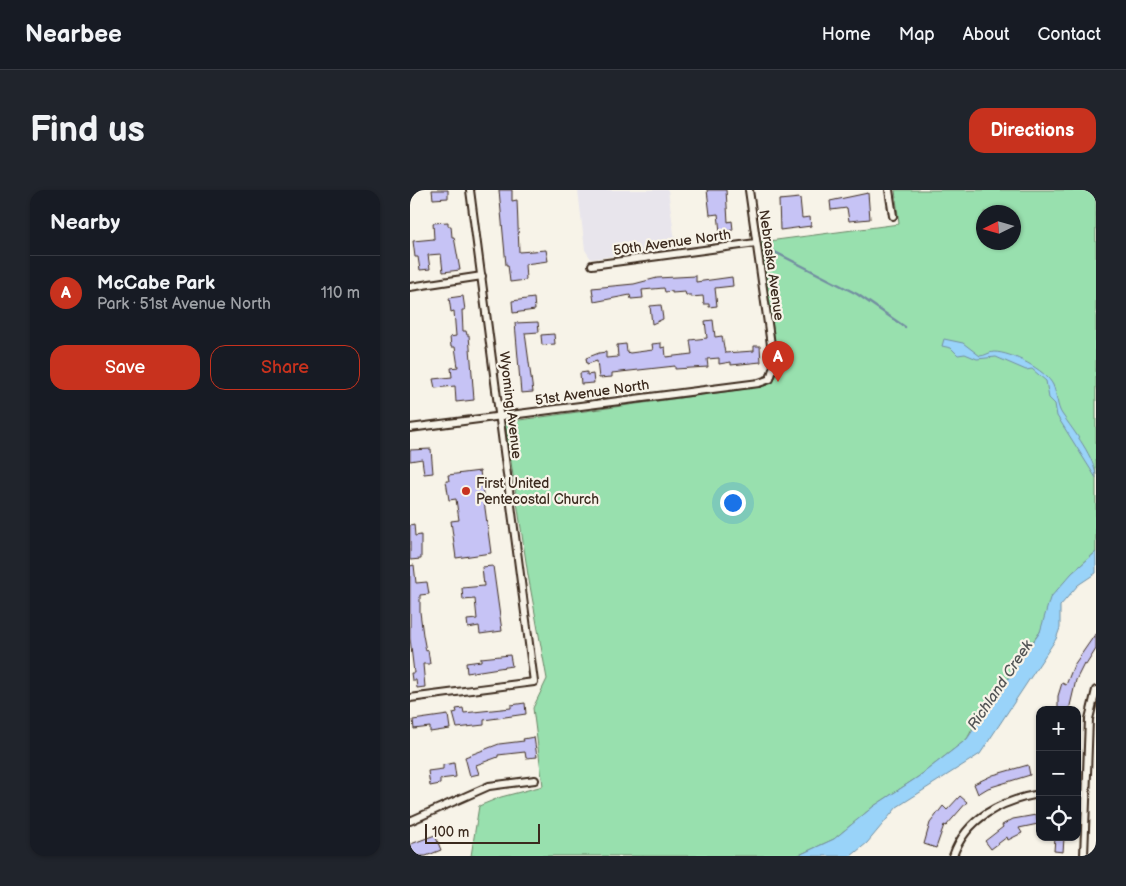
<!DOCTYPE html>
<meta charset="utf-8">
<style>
:root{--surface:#171b24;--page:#20242c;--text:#f1f3f6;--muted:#9ea1a6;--line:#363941;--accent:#c8321e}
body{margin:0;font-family:"Balsamiq Sans",sans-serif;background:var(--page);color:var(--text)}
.controls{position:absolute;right:15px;bottom:15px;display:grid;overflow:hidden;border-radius:10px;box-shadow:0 1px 4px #0004}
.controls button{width:45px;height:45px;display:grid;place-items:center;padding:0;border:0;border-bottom:1px solid var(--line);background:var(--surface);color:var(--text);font:25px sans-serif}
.compass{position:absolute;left:566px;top:15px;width:45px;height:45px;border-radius:50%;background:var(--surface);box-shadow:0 1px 4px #0004;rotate:265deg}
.scale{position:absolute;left:15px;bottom:12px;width:115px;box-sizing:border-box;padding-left:5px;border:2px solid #3b2a1e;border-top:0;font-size:14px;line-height:18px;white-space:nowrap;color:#3b2a1e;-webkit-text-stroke:4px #f7f3e8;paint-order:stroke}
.you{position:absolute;left:322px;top:312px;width:18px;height:18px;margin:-12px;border:4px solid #fff;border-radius:50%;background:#1a73e8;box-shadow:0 0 0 8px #1a73e833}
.badge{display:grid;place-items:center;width:32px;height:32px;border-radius:50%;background:var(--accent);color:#fff;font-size:16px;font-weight:700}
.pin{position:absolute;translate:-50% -41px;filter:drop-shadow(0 1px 2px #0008)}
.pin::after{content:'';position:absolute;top:26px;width:18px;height:15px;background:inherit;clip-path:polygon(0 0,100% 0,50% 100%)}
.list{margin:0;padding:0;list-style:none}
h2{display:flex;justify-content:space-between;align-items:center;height:65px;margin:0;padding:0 20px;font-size:21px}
h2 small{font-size:16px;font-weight:400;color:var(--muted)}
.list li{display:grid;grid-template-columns:32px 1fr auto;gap:15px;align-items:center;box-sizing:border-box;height:75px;padding:0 20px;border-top:1px solid var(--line)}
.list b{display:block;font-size:19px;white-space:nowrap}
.list p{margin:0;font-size:16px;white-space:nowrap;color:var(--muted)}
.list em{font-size:16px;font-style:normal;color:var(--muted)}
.actions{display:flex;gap:10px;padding:15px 20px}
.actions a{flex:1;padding:11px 0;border:1px solid var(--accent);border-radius:15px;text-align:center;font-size:18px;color:var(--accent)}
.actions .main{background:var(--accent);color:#fff}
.icon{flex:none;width:28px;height:28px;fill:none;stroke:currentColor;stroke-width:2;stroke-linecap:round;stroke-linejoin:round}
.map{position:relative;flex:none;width:686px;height:666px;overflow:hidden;border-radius:15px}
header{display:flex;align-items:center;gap:30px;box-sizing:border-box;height:70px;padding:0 25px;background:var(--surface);border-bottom:1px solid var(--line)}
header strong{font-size:24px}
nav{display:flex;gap:28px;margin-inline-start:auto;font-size:18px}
.intro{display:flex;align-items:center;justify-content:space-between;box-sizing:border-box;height:120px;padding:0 30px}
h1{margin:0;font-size:35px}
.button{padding:12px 22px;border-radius:15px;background:var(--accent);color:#fff;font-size:18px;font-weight:700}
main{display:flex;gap:30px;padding:0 30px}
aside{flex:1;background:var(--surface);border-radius:15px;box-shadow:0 1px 4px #0004}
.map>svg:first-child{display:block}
</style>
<header>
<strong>Nearbee</strong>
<nav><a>Home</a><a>Map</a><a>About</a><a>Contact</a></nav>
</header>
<div class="intro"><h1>Find us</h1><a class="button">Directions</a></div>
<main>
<aside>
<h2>Nearby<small></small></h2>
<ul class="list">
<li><span class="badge">A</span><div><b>McCabe Park</b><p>Park · 51st Avenue North</p></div><em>110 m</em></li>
</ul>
<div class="actions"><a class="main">Save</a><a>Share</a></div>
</aside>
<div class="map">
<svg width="686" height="666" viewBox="0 0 686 666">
<rect width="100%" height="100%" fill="#f7f3e8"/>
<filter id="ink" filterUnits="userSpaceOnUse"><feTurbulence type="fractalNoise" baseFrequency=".02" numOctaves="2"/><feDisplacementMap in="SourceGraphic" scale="10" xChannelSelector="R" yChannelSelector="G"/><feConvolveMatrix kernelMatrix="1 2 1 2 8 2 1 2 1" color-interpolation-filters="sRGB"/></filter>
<g filter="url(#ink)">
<!-- built -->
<path fill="#e8e5ec" d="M168,0h90l8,58 -85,11 -6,-9z"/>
<!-- green -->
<path fill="#98e0ae" stroke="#6a8566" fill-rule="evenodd" d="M485,0h201v362l-24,21 -32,59 -12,16 -24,38 -28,36 -9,17 -49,38 -44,29 -40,33 -37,17h-326l8,-50 22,-9 42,-11 -10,-78 14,-29 -19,-104 -23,-153 255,-35c13,-3 18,-9 18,-23l-17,-122 138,-18zM574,22h30v30h-30z"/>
<!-- water -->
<g fill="#99d3f9" stroke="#738fa1">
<path d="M534,149l19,4 17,13c5,0 9,-4 14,-4 17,0 52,18 59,33 4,9 4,22 9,29 11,16 34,45 34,64l-39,-62 -2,-12 -6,-6 -3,-17 -14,-12 -6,1 -30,-13 -19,2 -12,-5 -7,1 -7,-7 -9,-2z"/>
<path d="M686,362v21l-18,12 -18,21v22l-4,11 -76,115 -83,53 -30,36 -16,13h-54l37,-17 40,-33 44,-29 49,-38 73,-107 10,-34 22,-25z"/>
</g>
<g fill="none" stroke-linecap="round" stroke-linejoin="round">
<!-- stream -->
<path stroke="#738fa1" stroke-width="2.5" d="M359,59l88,45 48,33"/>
</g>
<!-- building -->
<g fill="#c6c3f5" stroke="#3b2a1e">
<path d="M22,0h16v8l-15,1z"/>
<path d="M89,0h13v11l5,-1 2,52 27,-2 2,11 -23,3 1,16 -16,2 -2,-17h-2z"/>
<path d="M297,0h19l2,32 4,-1 1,9 -13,2 -2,-18 -8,1z"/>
<path d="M458,3l2,26 -21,2 -2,-13 -16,2 -1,-9z"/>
<path d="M390,8l2,20 8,-1 1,9 -31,4 -1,-30z"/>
<path d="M38,32v4h3l1,11h2l6,33 -17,2 -2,-18 -13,1 2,14 -10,1 -2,-13h-3l-2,-16 21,-2 -1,-16z"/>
<path d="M286,86v6l36,-5 1,9 -18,2 2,18 -8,1v-3h-5l-1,-8 -12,1v-2h-5l-1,-3 -13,1v-2l-7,1 -1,-4 -22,2 1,8 -12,1 -1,-4 -36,7 -2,-14 42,-4 23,-6z"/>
<path d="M53,106l2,14h-3l1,21h3l1,4h2l5,65 -18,2 -1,-16 -20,2 -2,-9 19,-2 -1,-9 7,-1 -3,-20h-4l-1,-10 6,-1 -2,-25 -3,1 -2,-14z"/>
<path d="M124,108l1,12 -22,3 -1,-12z"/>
<path d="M251,115l2,14 -11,5 -2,-18z"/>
<path d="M303,130l2,17 7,-1 3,17 29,-2v-5h6l1,16 -30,3v-3l-12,2v-6l-12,1 1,8 -33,2v-3l-63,7v4l-13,1 -2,-17 -10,3 -1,-6 13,-5 7,-1v6l12,-1 -1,-12 9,-1 1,8 3,1 23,-3 -1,-6 9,-1v5l4,-1 1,10 26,-3 -2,-14 17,-2 -2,-17z"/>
<path d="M128,132l1,10 -14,1 8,59 -12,1 -6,-70z"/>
<path d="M144,144l1,10 -13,1 -1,-10z"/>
<path d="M177,182v3l6,-1 1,9 -13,1 -1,-11z"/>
<path d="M21,259l2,24 -9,1 -2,-15 -12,2v-11z"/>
<path d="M70,281l11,82 -35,5 -5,-37 8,-1 -3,-21 -7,1 -3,-19h3l-1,-6z"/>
<path d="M4,334l1,12 6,-1v24l-11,1v-35z"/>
<path d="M4,375l2,18 11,-1 2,12 -9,1v17l3,23 3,16 2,-1 2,14h-7l2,23 -8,1 -1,-8h-4l-1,-7h3l-4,-35v-72z"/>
<path d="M83,376l9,65 -22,3 -1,-8 -11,2 -1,-8 10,-1 -2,-20 -12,1 -1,-12 22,-2 -2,-19z"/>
<path d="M686,443v16l-10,16 -2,-1 -8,16 -7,30h-11v-14l4,-13 4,2 8,-20z"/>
<path d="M100,465l2,11 -45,7 -1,-10 15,-2v-3z"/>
<path d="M115,513l1,11 -42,6v5l-27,3 -4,-15 4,-1 -1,-3 7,-1 1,5 47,-5v-3z"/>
<path d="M38,525l2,14 -20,3v-5l-16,2 -1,-9z"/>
<path d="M124,547l3,20 -11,1 -1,-6 -27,3v2l-22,8 3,9 -9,2 -5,-19 34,-13 25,-3 -1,-2z"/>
<path d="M44,573l2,14 -16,2v5l-10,2 -2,-15 15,-2v-4z"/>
<path d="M618,575l2,10 -42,13 -10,6 -4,-10 19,-9z"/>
<path d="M550,606l7,6 -21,24 -2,-1 -8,23 -12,-4 6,-21 13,-17 4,4z"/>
<path d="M626,625l2,9 -19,4 3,5 -14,7 -1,-3 -16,12 -6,-8 18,-14 -1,-2 11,-6z"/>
<path d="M25,645l6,15 -15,6h-15v-12z"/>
<path d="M645,648h9l-1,14 -9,-1z"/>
</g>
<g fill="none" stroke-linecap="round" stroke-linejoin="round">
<defs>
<g id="minor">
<path d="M479,0l4,26"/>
<path d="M182,75l164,-22"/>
<path d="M0,97l72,-11"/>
<path d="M0,238l349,-45 11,-4 4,-13 -25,-176"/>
<path d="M0,508l124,-16 -64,-492"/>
<path d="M667,604h9"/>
<path d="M0,631l79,-35 46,-6"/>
<path d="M543,666c13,-38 49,-56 87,-62"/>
<path d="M674,666l5,-137 7,-29"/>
</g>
</defs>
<!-- minor casing -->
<use href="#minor" stroke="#3b2a1e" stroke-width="10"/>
<!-- minor -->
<use href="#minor" stroke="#f7f3e8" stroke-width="6"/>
</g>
</g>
<!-- markers -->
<circle fill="#c8321e" stroke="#f7f3e8" stroke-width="2" cx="56" cy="301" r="5"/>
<g text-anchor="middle" stroke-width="4.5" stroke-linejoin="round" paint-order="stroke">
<!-- street labels -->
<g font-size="14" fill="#3b2a1e" stroke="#f7f3e8">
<text transform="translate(262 52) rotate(-8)" y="5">50th Avenue North</text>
<text transform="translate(362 75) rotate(82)" y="5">Nebraska Avenue</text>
<text transform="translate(182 202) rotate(-8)" y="5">51st Avenue North</text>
<text transform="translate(101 215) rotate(83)" y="5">Wyoming Avenue</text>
</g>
<!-- poi labels -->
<g font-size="14" fill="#3b2a1e" stroke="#f7f3e8" text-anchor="start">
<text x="66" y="298">First United<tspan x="66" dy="16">Pentecostal Church</tspan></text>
</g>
<!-- water labels -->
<g font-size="15" font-style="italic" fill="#525455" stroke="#f7f3e8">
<text transform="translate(590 495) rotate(-56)" y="5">Richland Creek</text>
</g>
</g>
</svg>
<div class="controls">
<button>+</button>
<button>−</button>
<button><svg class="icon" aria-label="locate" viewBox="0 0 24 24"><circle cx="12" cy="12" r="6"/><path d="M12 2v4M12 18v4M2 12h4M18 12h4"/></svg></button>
</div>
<svg class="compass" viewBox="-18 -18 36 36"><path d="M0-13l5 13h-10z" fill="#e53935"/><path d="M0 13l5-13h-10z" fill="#9ea1a6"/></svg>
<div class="scale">100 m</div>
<div class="you"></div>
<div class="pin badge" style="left:368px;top:192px">A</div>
</div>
</main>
